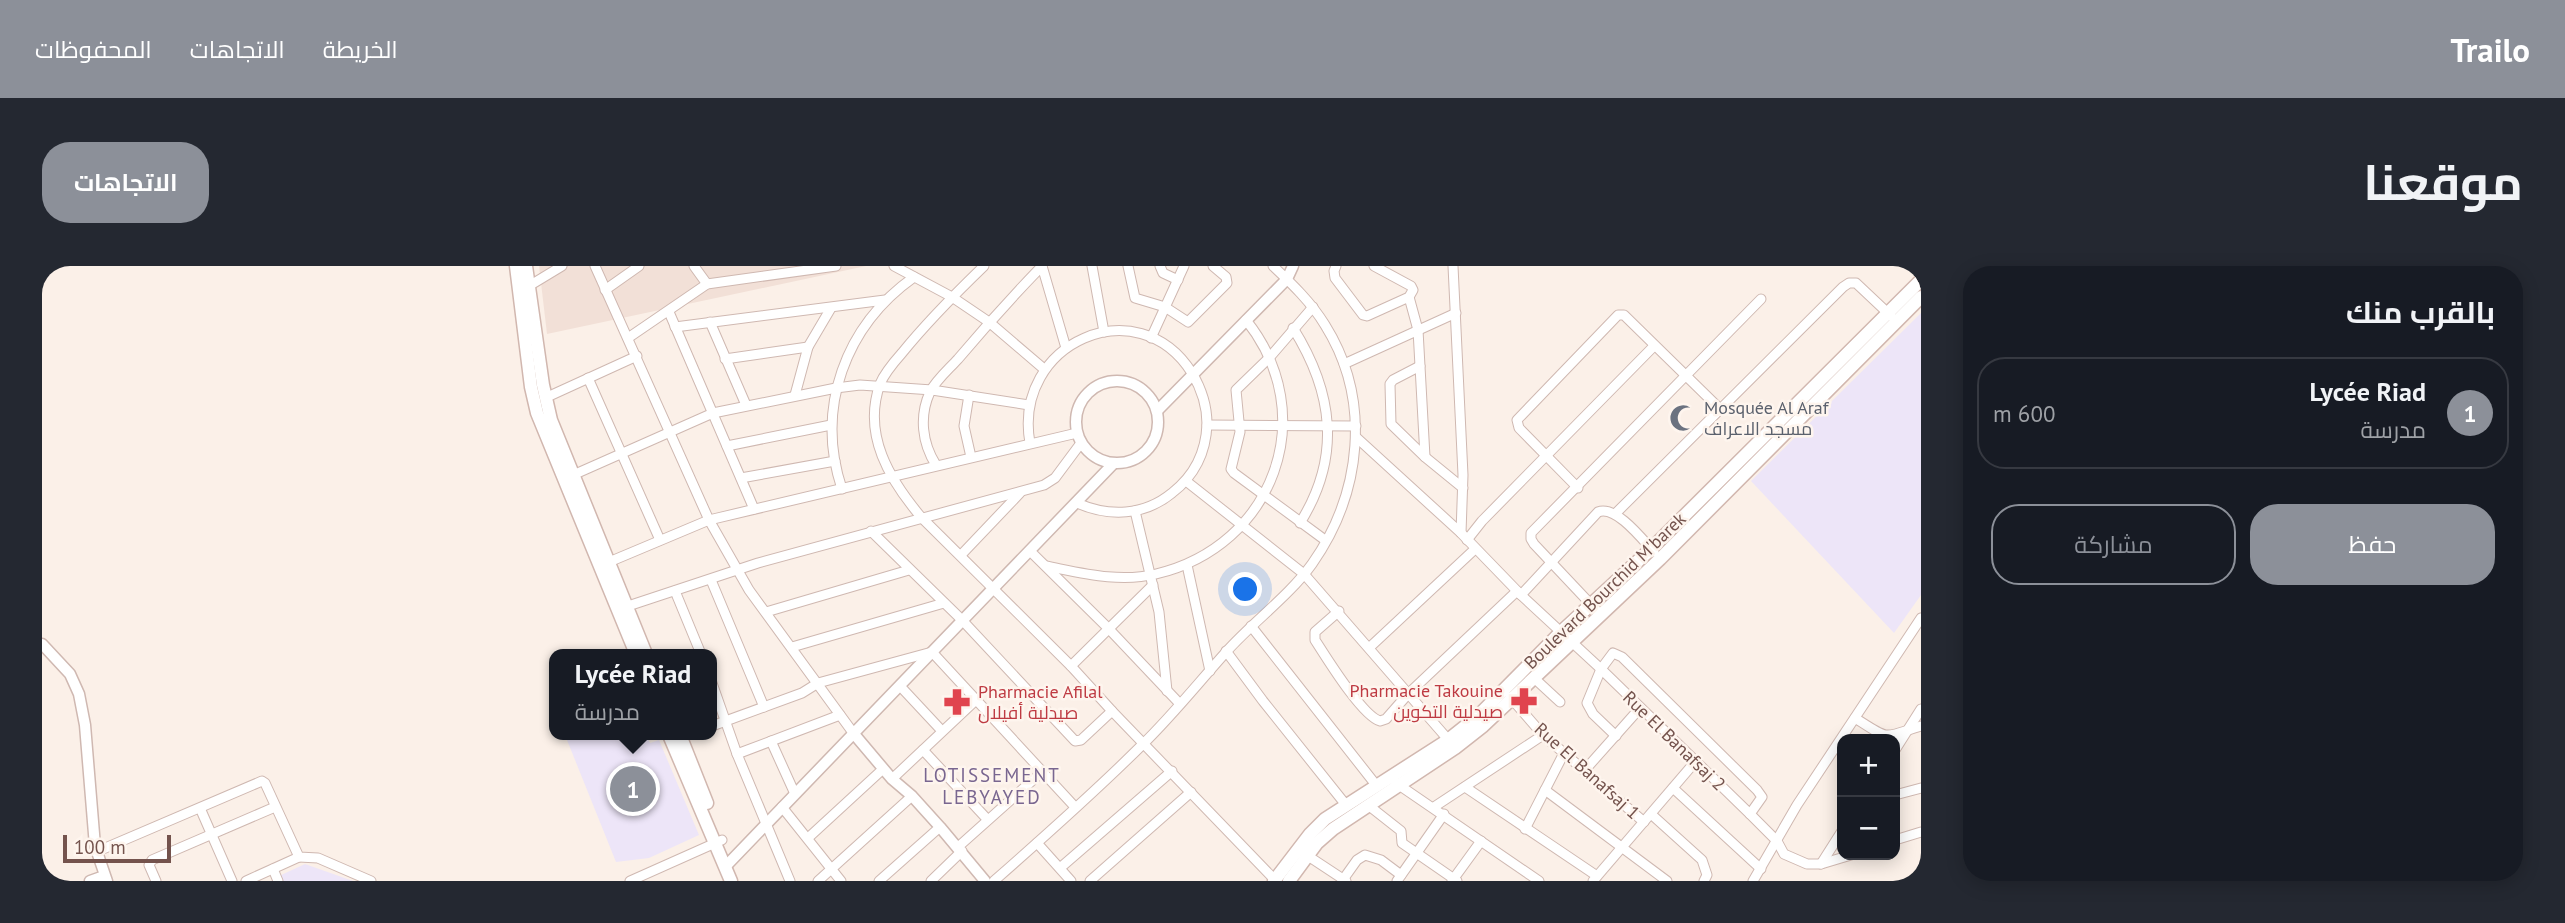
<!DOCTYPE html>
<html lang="ar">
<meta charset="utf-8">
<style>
:root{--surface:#171b24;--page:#242831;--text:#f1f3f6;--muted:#9ea1a6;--line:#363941;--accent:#8c9099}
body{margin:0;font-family:"PT Sans",Cairo,sans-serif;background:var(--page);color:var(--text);direction:rtl}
.controls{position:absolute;right:21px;bottom:21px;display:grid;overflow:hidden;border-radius:14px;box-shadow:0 4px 18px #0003}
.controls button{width:63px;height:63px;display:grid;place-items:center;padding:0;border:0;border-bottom:2px solid var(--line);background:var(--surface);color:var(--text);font:35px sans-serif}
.scale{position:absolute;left:21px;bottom:18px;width:108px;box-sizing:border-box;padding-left:7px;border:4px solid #74534d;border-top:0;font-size:19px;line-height:24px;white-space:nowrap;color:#74534d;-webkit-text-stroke:5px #fef5ee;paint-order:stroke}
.you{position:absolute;left:1204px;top:324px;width:24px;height:24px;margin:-18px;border:5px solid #fff;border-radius:50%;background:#1a73e8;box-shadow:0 0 0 10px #1a73e833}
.badge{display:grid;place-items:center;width:46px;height:46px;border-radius:50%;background:var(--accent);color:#fff;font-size:23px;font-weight:700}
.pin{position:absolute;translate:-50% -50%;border:4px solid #fff;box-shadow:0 2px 7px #0006}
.popup{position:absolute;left:507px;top:383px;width:168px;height:91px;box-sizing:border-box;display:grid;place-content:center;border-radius:14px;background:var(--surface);filter:drop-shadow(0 2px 5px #0005);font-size:23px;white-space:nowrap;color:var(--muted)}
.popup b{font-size:26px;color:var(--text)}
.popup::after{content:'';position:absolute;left:50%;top:100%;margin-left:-14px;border:14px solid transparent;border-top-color:var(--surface)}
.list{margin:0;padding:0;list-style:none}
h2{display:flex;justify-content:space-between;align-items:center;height:91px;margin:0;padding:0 28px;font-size:30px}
h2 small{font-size:23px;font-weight:400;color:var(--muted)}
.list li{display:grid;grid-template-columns:46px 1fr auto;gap:21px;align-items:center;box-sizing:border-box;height:112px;margin:0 14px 14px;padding:0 14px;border:2px solid var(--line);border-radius:28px}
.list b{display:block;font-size:26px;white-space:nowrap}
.list p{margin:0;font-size:23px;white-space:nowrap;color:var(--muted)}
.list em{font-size:23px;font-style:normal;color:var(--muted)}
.actions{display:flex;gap:14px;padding:21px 28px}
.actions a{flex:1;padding:16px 0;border:2px solid var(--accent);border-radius:28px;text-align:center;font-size:24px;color:var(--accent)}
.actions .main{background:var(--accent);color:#fff}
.map{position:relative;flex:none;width:1879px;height:615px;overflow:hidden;direction:ltr;border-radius:28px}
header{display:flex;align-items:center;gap:42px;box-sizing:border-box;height:98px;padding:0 35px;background:var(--accent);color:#fff}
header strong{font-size:33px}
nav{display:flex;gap:38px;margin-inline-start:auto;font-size:24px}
.intro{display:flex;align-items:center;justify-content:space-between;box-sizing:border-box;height:168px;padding:0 42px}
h1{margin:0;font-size:49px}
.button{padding:18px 32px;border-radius:28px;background:var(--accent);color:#fff;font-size:24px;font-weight:700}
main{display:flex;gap:42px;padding:0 42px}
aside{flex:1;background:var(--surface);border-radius:28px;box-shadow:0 4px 18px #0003}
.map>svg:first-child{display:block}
</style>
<header>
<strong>Trailo</strong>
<nav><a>الخريطة</a><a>الاتجاهات</a><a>المحفوظات</a></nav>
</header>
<div class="intro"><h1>موقعنا</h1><a class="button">الاتجاهات</a></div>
<main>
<aside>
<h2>بالقرب منك<small></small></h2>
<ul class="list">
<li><span class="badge">1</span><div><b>Lycée Riad</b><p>مدرسة</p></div><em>600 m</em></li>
</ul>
<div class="actions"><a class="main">حفظ</a><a>مشاركة</a></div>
</aside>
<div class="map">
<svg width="1879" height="615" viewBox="0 0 1879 615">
<rect width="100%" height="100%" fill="#fbf0e8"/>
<!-- residential -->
<path fill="#f2e0d7" d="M497,0h327l-319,68z"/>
<!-- education -->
<g fill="#ede5f8">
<path d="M1879,47v282l-27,38 -143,-152z"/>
<path d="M523,469h81l4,8 9,-3 40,95 -50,23 -33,4z"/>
<path d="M263,598l48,17h-72l-2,-5z"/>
</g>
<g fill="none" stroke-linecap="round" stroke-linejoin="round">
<defs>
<g id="minor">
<path d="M553,0l114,254 40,70 105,144"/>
<path d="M652,0l13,18"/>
<path d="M852,0l58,31 37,25 55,47"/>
<path d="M942,0c-29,28 -57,56 -82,87 -8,9 -17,19 -22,31 -18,51 10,96 41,133l150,149 41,45 163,169"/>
<path d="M1000,0l24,82"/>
<path d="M1050,0l12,66"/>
<path d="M1086,0l7,32 30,9 23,15 39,-39 -1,-6 -13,-11"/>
<path d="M1118,0l3,7 15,7"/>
<path d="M1294,0l-2,5 1,7 28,37 4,1 42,-19 4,-7 -2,-4 -37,-20"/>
<path d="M1411,0l10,209 -2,58"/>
<path d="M482,23l38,-23"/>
<path d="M563,24l34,-24"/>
<path d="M1367,31l9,33 7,127"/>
<path d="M1271,41l-44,51 -33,32 4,42 -9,37 3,4 91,67"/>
<path d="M627,46l85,197"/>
<path d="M668,56l36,83"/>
<path d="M633,61l210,-27"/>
<path d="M1251,62c40,64 49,128 7,195"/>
<path d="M586,72l79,-54 129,-18"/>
<path d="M1109,72l33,-72"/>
<path d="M683,93l83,-12"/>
<path d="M1302,98l112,-51"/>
<path d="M1378,100l-27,14 -3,4 1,40 34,33 38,31"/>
<path d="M546,112l72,162"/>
<path d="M753,129l13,-48 23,-39"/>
<path d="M927,129l-5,31 7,31"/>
<path d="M503,132l92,-42"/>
<path d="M1165,159l149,1"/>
<path d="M1315,172l104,95 60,62 80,74 149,145 27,27 7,13 23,10h14l30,-9"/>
<path d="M988,177c-18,-100 108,-156 162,-70 9,15 15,33 15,51 -1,28 -13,52 -35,69 -28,23 -63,24 -95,10"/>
<path d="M685,180l104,-21"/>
<path d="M894,199c-14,-22 -17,-49 -6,-73 6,-12 19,-23 28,-33 27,-32 55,-63 84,-93"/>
<path d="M531,209l140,-62 123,-25 24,-3 72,5 97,15"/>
<path d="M699,212l94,-17"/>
<path d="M1144,215l118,93 148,170"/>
<path d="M1536,222l-59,-60 -2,-8 101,-105h6l96,94"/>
<path d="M800,223c-27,-81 3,-163 72,-212"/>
<path d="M1093,245l24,101 8,79"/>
<path d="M1573,248l228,-227 6,-4h7l35,33"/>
<path d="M829,265l91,89 113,121 6,-1 31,-29"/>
<path d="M1425,274l15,-19 172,-175"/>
<path d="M988,285l78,77 72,76"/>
<path d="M919,289l59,-62"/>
<path d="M567,296l100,-42 368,-87"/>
<path d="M1145,299l23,106"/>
<path d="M1004,300c36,7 73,17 110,8 118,-28 166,-159 90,-254"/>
<path d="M669,314l53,127"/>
<path d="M633,325l26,63"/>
<path d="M1479,329l77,-83c18,-7 44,27 56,40"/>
<path d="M580,342l136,-45 286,-78 11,-7 26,-35"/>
<path d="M1297,345l-24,21v8c11,17 47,76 65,81l6,-2 22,-25 109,-103"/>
<path d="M724,346l143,-42"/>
<path d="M1558,348l-66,-70 -3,-5v-6l230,-234"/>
<path d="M1209,360l125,159"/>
<path d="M750,381l152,-44"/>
<path d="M1328,381l105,-98"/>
<path d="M1184,385l37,50 83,104"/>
<path d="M1029,400l82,-81"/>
<path d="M1492,412l26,24"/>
<path d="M670,417l25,71 53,127"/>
<path d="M858,420l42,45"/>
<path d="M1468,431l33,38 101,87"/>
<path d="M1813,452c36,23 27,20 66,8"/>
<path d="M670,460l90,-33 16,-10 114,-31 143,155"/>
<path d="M1574,470l-23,-22 -6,-11 14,-34 12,-16 9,4 135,133 5,7 -12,17"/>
<path d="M729,475l24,53"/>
<path d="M881,484l64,69"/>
<path d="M1853,484l26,-41"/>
<path d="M695,488l103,-39"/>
<path d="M1542,505l56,-63"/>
<path d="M850,513l85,-80"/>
<path d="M1354,517l143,98"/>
<path d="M1423,521l132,89"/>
<path d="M1631,522l88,81"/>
<path d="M1503,524l122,91"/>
<path d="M1853,529l26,-7"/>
<path d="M1326,539l33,26 1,12 55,38"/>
<path d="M740,541l59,74"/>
<path d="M1392,541l109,-72"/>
<path d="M158,542l32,73"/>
<path d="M1609,548l51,46 5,15 -3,6"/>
<path d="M1483,563l39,-76"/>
<path d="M766,572l75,-69"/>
<path d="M1853,574l26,-8"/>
<path d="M995,577l34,38"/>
<path d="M916,581l85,-76"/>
<path d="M54,586l166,-71 3,2 34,74 19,1 53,23"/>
<path d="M1263,588l41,27"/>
<path d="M1779,598l21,-33"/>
<path d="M1018,602l112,-97"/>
<path d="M231,603l5,12"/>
<path d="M114,615l-7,-16 3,-5 123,-53"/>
<path d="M204,615l53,-24"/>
<path d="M588,615l92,-41"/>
<path d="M776,615l94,-85"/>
<path d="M837,615l61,-54"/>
<path d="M889,615l31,-30"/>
<path d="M952,615c50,-44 101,-89 148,-136 30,-29 57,-63 85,-94 27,-30 62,-55 85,-87 50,-71 60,-164 13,-239 -14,-23 -33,-41 -52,-59"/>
<path d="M1048,615l101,-89"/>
<path d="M1300,615l15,-21 8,-5 16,5 20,15"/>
<path d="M1355,615l47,-67"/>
<path d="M1410,615l29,-40"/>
<path d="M1551,615l102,-119"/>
<path d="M1711,615l44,-76 124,-187"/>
</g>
<g id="tertiary">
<circle cx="1075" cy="156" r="41"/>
<path d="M1115,145l130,-132 6,-13"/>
<path d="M0,378l28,30 9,20 6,31 10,121 12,35"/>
<path d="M812,468l38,45 20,17 28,31 45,54"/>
<path d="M683,601l388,-403"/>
<path d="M48,615l14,-5"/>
</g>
<g id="secondary">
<path d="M474,0l15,121 6,26 99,241"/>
<path d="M484,0l17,119 8,35 95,234"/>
<path d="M627,469l62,146"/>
<path d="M638,469l27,68"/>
<path d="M1232,615l36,-47 15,-15 123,-79 29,-23 84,-85 90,-83 270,-269"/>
<path d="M1247,615l28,-38 16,-14 122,-81 28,-22 177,-167 261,-262"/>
</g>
</defs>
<!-- minor casing -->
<use href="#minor" stroke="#cfb8b1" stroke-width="11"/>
<!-- tertiary casing -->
<use href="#tertiary" stroke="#cfb8b1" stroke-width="13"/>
<!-- secondary casing -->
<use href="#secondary" stroke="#d1b7af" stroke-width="15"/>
<!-- minor -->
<use href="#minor" stroke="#fff" stroke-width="9"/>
<!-- tertiary -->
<use href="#tertiary" stroke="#fff" stroke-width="10"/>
<!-- secondary -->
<use href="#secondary" stroke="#fff" stroke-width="12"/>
</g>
<!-- icons -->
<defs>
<symbol id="mosque-bare" viewBox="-9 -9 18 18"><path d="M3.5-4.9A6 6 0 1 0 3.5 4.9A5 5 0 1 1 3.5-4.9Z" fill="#6b7280" stroke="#fef5ee" stroke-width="2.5" paint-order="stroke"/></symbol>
<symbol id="pharmacy-bare" viewBox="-9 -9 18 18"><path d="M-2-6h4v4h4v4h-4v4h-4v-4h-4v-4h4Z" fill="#e0444e" stroke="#fef5ee" stroke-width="2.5" paint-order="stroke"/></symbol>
</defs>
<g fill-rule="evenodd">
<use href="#mosque-bare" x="1622" y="133" width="38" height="38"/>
<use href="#pharmacy-bare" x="1463" y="416" width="38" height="38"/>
<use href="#pharmacy-bare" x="896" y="417" width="38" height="38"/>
</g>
<g text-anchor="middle" stroke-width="5" stroke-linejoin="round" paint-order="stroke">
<!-- worship labels -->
<g font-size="18" fill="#5b616d" stroke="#fef5ee" text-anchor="start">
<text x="1662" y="148">Mosquée Al Araf<tspan x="1662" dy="21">مسجد الاعراف</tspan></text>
</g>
<!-- street labels -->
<g font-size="18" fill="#74534d" stroke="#fef5ee">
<text transform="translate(1563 325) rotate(-44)" y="6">Boulevard Bourchid M'barek</text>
<text transform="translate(1632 475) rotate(44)" y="6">Rue El Banafsaj 2</text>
<text transform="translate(1545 505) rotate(42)" y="6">Rue El Banafsaj 1</text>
</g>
<!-- health labels -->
<g font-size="18" fill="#be3a42" stroke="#fef5ee" text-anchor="end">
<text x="1461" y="431">Pharmacie Takouine<tspan x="1461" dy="21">صيدلية التكوين</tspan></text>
<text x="936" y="432" text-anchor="start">Pharmacie Afilal<tspan x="936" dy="21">صيدلية أفيلال</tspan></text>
</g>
<!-- neighbourhood labels -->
<g font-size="19" letter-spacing="2" fill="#796690" stroke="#fef5ee">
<text x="950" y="516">LOTISSEMENT<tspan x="950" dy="22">LEBYAYED</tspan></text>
</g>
</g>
</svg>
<div class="controls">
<button>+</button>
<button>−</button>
</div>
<div class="scale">100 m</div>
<div class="you"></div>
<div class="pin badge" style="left:591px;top:523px">1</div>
<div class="popup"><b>Lycée Riad</b>مدرسة</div>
</div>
</main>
